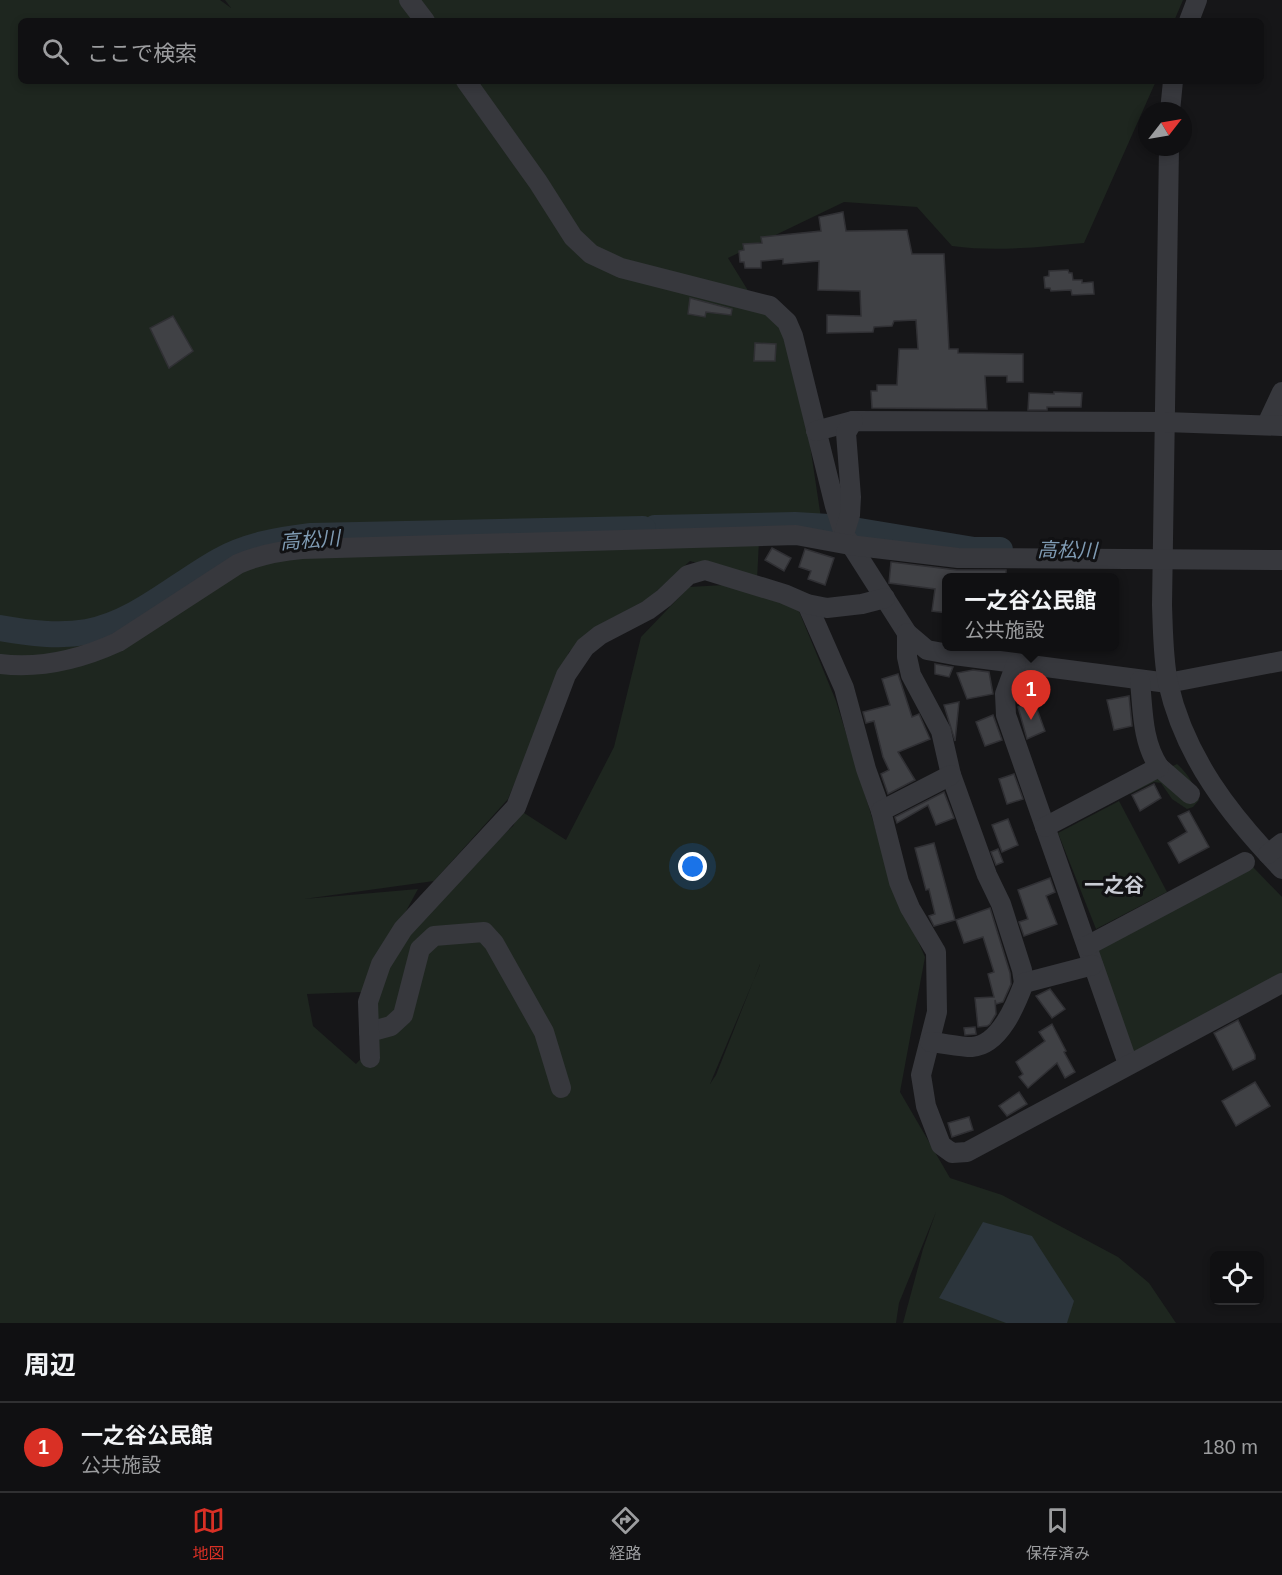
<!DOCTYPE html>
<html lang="ja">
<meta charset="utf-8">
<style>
:root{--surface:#101012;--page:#19191b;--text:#f1f3f6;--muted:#9c9d9f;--line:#303032;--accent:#d93025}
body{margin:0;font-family:Helvetica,"Noto Sans JP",sans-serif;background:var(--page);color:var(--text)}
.controls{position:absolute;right:18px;bottom:18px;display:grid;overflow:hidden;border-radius:9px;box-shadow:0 3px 9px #0003}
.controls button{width:54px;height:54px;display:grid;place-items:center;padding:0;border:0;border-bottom:2px solid var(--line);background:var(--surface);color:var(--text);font:30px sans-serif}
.compass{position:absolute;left:1138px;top:102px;width:54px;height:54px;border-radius:50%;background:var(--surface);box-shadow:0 3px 9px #0003;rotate:59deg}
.you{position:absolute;left:693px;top:867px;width:21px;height:21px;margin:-15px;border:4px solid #fff;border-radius:50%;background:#1a73e8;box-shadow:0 0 0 9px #1a73e833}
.badge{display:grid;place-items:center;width:39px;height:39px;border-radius:50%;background:var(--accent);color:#fff;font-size:20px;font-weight:700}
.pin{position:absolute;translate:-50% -50px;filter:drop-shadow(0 2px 3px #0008)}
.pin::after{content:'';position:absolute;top:32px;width:21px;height:18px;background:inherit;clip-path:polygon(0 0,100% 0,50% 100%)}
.popup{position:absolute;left:942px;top:573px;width:177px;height:78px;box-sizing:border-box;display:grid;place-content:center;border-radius:9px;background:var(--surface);filter:drop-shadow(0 2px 4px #0005);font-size:20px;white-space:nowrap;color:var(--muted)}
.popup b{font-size:22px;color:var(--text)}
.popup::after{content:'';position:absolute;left:50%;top:100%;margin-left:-12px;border:12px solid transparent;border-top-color:var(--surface)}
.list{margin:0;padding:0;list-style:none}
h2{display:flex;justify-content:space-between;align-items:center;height:78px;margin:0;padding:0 24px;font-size:26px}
h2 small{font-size:20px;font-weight:400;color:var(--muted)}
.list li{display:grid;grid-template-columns:39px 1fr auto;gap:18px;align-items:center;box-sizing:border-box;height:90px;padding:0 24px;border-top:2px solid var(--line)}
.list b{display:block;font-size:22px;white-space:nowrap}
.list p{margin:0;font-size:20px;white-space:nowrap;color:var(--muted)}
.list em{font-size:20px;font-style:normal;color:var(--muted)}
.icon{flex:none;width:33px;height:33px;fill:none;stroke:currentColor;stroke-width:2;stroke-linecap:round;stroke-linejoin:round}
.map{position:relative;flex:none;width:1282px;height:1323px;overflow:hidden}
.search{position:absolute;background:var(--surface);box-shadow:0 3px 9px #0003;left:18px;right:18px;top:18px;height:66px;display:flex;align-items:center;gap:15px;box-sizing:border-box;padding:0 21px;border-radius:9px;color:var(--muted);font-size:22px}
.sheet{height:168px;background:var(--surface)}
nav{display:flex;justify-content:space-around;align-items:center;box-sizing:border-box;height:84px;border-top:2px solid var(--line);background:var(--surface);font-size:16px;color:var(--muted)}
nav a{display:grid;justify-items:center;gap:3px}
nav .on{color:var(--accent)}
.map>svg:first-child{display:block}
</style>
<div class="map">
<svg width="1282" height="1323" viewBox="0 0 1282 1323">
<rect width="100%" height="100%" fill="#161618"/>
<!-- green -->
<g fill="#1e261f" fill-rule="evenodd">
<path d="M0,0h220l11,8 -6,-8h958l-9,21h-1153v60h1135l-72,162c-44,4 -88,9 -132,3l-35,-39 -73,-5 -116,56 27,44 23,18 26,85 17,113 -122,-1 -105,25 165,-1 -2,39 -67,-19 -42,38 -47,25 -32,28 -61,147 -74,82 -130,18 114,-10 -56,103 -55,2 6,32 43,38 38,-40 -15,-1 -10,-24 55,-93 89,-80 8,-15 45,29 48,-93 27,-110 48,-50 35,-2 72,19 40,97 56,181 33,75 -25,135 50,86 52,17 116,62 31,26 27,40h-273l20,-74 13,-37 -37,91 -3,20h-896zM760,964l-44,111 -6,9 50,-119z"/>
<path d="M1177,764c11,10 18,21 22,36l-6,7 -6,2 -15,-10 -11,-16 -7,-1 -24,12 -3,-6z"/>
<path d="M1119,801l48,91 -71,37 -38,-96z"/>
<path d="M1252,866l30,31v80l-148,78 -38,-108z"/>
</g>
<!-- water -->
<path fill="#2c353c" d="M983,1222l49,14 42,65 -7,22h-61l-67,-25z"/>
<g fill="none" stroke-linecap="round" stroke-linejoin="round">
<!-- river -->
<g stroke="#2c353c" stroke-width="26">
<path d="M655,528l140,-3 34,2"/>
<path d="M853,530l121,20h26"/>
<path d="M0,628c29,5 58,9 87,4 49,-9 89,-47 132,-71 29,-16 60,-21 92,-25l332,-7"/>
</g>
</g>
<!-- building -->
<g fill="#404145" stroke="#303034" stroke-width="1.5">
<path d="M843,212l3,19 61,-1 5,24h32l5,95h9v4l65,1v28h-16v-6h-22l2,33 -115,-1 -1,-17h6v-6h20l2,-36h19l-2,-29 -22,1 -2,5 -18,1 -1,5 -46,1v-18l34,1 -1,-25 -42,-1 1,-29 -36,3v-5l-22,2v7h-16l-1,-6h-4l-1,-11 5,-1 -1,-6 19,-1 -1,-6 60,-6 -2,-14z"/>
<path d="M1068,270l1,3h3l1,7h9v3l11,-1 1,12 -22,1 -1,-5 -20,1 -1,-3h-5l-1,-11 5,-1v-5z"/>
<path d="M690,298l42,11 -1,6 -25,-3 -1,5 -17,-3z"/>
<path d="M173,316l20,35 -24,17 -19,-40z"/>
<path d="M755,343l21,1 -1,17h-21z"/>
<path d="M1054,392l28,1 -1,14h-34v3h-19l1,-17 25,1z"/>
<path d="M772,548l19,10 -7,13 -19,-11z"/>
<path d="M805,549l29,9 -9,27 -17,-6 3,-8 -12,-4z"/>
<path d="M891,562l66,8h49v8h-59v35l-15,-2 3,-22 -46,-6z"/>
<path d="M935,664l18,3 -4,10 -14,-3z"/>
<path d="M973,670l16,2 4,22 -26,5 -10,-26z"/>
<path d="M898,674l14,43 7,-3 11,25 -32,13 17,28 -27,14 -7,-20 8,-4 -6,-13 -9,-36 -8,2 -3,-11 27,-7 -8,-26z"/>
<path d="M1129,696l3,30 -18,4 -7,-30z"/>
<path d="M1034,701l11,30 -18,8 -9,-32z"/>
<path d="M959,702l-4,39 -11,-36z"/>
<path d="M993,715l9,25 -17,6 -9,-24z"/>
<path d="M1014,774l9,25 -16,5 -8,-25z"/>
<path d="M1154,784l7,14 -21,13 -8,-16z"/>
<path d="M944,792l10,26 -18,7 -8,-20 -31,18 -2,-6z"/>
<path d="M1189,811l20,36 -30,16 -11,-20 19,-11 -9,-16z"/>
<path d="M1008,819l10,26 -16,7 -10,-27z"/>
<path d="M934,843l21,77 -21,6 -5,-10 6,-2 -6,-25 -3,1 -11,-42z"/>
<path d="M998,849l5,13 -7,3 -5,-13z"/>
<path d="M1050,878l5,14 -9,4 11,28 -33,12 -5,-14 9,-3 -10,-29z"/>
<path d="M990,908l20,65 1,11 -8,18 -7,2 -1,-4 1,14 -6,10 -3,2 -9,1 -3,-29 19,-1 -6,-23 6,-2 -11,-35 -19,6 -8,-23z"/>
<path d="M1050,989l15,20 -13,9 -16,-22z"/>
<path d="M1238,1020l17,35v4l-22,11 -19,-37z"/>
<path d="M1052,1024l14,27 -2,1 11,20 -10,6 -8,-15 -29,25 -9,-11 4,-3 -7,-12 29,-21 -6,-9z"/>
<path d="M975,1027l1,7 -11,1 -1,-7z"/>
<path d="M1255,1082l15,24 -34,20 -14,-25z"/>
<path d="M1019,1092l8,12 -20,12 -8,-10z"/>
<path d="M969,1117l4,13 -21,7 -4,-14z"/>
</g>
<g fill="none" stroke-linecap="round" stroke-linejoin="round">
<!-- minor -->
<g stroke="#37383d" stroke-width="20">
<path d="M409,0l16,21"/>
<path d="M1189,21l8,-21"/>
<path d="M466,81l72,101 35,55 18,17 30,14 149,38 17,16 6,14 42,170 9,28 63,99 20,17 27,5 214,28 114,-22"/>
<path d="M1170,111l3,-30"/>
<path d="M1169,147l-7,458c1,26 1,53 6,78 17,75 62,132 114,186"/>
<path d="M1267,424l15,-32"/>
<path d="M816,431l37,-10 312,1 117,4"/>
<path d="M844,534l6,-19 1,-18 -5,-64 7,-12"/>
<path d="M807,604l37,84 22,81 15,42"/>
<path d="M907,633v24l4,18 30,56 10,44 36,100 14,29 21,66 2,13"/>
<path d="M0,664c41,5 81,-5 118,-22l120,-78c21,-9 41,-13 64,-15l494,-14 54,10 108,13 324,2"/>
<path d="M1016,664l-11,30 1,21 122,349"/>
<path d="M1159,767l31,27"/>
<path d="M951,775l-70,36 18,71 11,26 26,44 1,60 -16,63 5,31 15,39 11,8 15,-1 315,-169"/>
<path d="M1045,827l114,-60c-17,-26 -16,-56 -19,-86"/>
<path d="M1268,854l14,-11"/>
<path d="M1087,946l158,-84"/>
<path d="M369,1032l22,-6 12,-11 17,-66 14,-13 50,-4 10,11 50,89 17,56"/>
<path d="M930,1042c13,1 29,5 42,5 28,-2 44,-43 52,-64l69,-18"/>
<path d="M370,1058l-2,-56 13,-38 22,-35 113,-122 50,-132 19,-28 15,-12 48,-25 16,-12 24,-23 17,-5 79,24 23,10 20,4 35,-4 23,-6"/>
</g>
</g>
<g text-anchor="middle" stroke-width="6" stroke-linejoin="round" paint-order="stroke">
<!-- water labels -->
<g font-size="20" font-style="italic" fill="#7f9bb3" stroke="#111113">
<text transform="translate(310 540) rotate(-4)" y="7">高松川</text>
<text transform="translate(1067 550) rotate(1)" y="7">高松川</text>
</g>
<!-- neighbourhood labels -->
<g font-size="20" font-weight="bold" fill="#c9ccd4" stroke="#111113">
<text x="1114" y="892">一之谷</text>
</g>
</g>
</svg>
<div class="controls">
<button><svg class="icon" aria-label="locate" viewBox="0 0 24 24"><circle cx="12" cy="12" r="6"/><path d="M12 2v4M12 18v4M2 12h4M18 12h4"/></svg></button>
</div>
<svg class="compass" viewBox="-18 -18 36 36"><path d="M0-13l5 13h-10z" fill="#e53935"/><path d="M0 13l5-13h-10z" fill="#9c9d9f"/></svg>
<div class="you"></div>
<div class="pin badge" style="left:1031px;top:720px">1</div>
<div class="popup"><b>一之谷公民館</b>公共施設</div>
<div class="search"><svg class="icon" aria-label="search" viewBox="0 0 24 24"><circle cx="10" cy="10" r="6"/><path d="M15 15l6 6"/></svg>ここで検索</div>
</div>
<section class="sheet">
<h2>周辺<small></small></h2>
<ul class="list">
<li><span class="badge">1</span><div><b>一之谷公民館</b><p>公共施設</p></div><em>180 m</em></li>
</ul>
</section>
<nav>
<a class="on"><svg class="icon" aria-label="map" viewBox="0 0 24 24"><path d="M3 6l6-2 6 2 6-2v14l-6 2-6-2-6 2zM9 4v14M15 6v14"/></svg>地図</a>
<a><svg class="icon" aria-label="directions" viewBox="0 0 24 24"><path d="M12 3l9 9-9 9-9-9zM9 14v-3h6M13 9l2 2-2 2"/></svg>経路</a>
<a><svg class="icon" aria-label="saved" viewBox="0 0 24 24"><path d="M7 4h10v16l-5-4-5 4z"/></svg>保存済み</a>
</nav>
